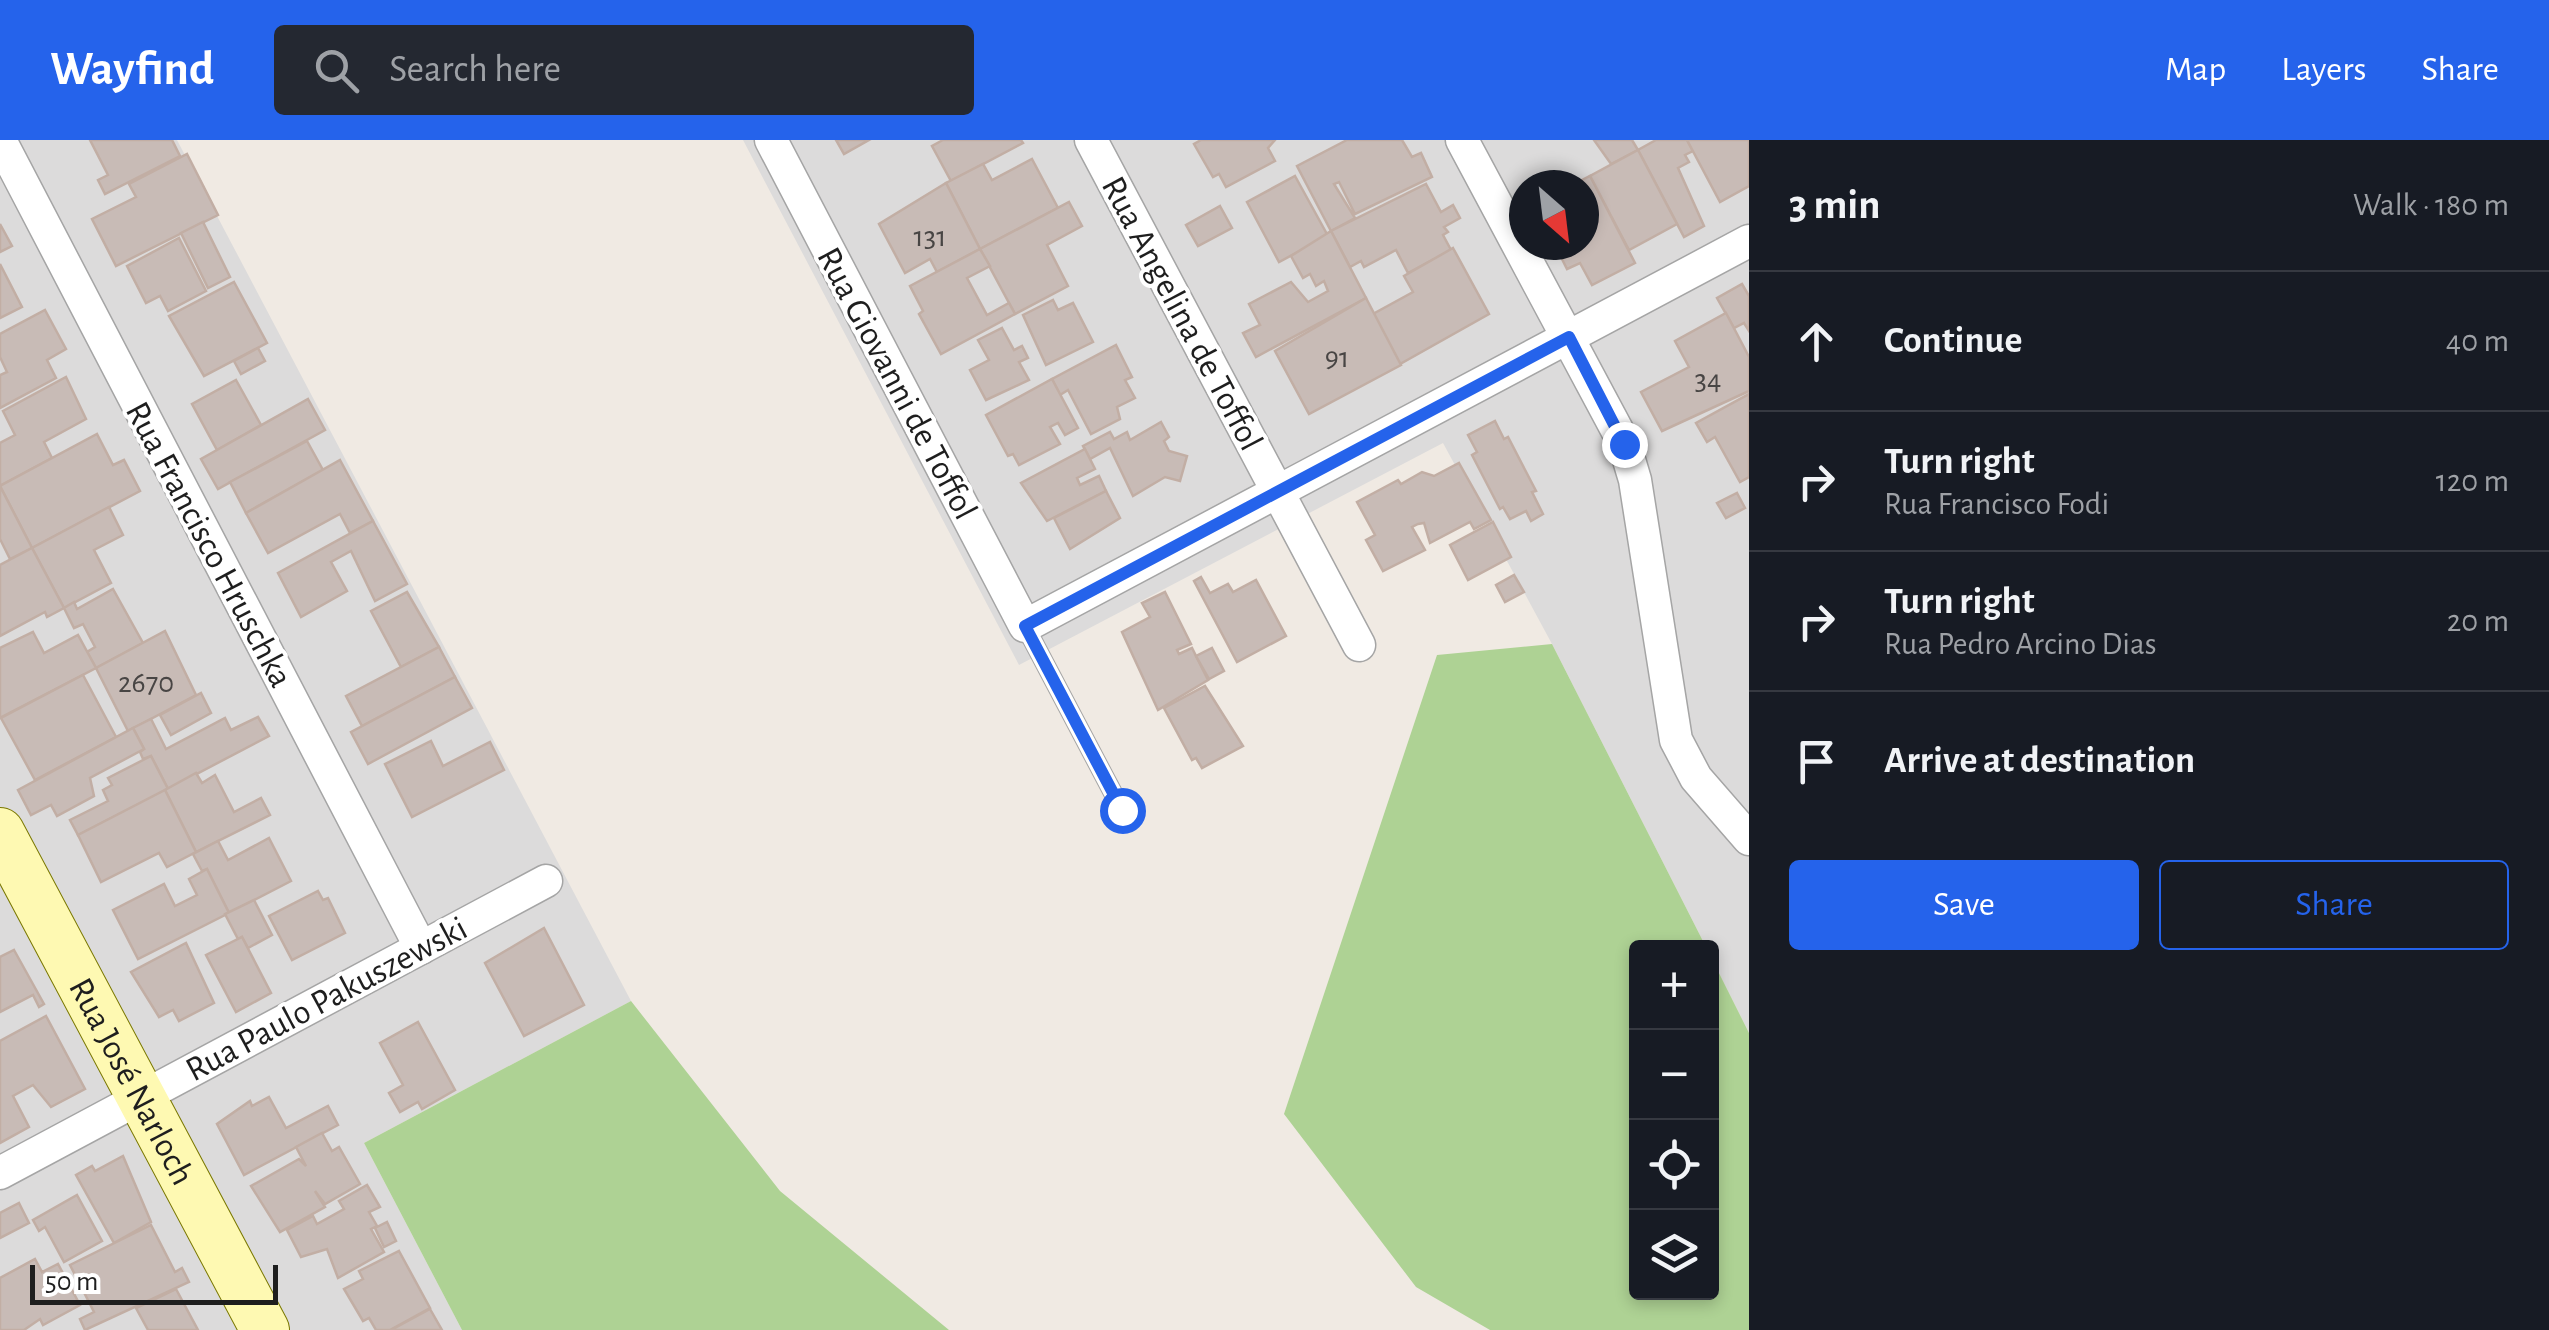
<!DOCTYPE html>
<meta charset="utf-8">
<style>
:root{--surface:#171b24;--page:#242831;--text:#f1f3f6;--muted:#9ea1a6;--line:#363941;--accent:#2563eb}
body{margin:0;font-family:"Alegreya Sans",sans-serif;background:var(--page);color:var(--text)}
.controls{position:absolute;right:30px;bottom:30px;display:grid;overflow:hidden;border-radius:10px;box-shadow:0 5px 15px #0003}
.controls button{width:90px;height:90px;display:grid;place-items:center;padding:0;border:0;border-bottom:2px solid var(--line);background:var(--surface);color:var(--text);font:50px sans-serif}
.compass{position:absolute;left:1509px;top:30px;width:90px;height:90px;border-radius:50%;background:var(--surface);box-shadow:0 5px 15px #0003;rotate:152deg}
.scale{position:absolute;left:30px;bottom:25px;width:248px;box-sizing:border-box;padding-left:10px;border:5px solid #1e1e1e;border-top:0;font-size:28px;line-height:35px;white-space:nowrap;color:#1e1e1e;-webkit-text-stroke:8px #fff;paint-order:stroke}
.stop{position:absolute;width:30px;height:30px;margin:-22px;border:8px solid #2563eb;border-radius:50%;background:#fff}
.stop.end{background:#2563eb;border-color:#fff;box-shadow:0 2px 10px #0008}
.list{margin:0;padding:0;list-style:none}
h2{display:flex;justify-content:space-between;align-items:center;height:130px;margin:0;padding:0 40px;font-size:42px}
h2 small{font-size:32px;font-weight:400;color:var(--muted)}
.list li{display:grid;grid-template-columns:65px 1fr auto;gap:30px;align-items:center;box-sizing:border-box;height:140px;padding:0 40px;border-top:2px solid var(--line)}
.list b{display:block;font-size:38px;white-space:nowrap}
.list p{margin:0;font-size:32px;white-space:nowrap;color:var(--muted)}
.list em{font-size:32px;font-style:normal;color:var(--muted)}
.actions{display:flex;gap:20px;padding:30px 40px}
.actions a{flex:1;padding:22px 0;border:2px solid var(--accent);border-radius:10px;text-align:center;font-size:35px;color:var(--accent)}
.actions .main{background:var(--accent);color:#fff}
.icon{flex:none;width:55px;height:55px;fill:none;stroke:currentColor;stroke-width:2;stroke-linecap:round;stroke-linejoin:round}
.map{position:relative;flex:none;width:1749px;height:1190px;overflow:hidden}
header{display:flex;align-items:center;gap:60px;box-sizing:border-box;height:140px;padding:0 50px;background:var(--accent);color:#fff}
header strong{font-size:48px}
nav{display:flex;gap:55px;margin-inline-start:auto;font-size:35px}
.search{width:700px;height:90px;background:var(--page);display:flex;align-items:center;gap:25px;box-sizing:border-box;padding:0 35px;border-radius:10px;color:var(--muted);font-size:38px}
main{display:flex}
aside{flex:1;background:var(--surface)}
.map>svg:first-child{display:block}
</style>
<header>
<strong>Wayfind</strong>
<div class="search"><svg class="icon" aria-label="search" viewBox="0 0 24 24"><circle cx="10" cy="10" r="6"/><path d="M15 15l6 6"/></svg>Search here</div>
<nav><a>Map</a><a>Layers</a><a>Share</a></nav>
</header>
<main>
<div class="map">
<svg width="1749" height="1190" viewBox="0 0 1749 1190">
<rect width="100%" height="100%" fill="#f0eae3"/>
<!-- residential -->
<g fill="#dcdbdb" fill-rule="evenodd">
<path d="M0,0h177l454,861 -267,142 98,187h-462z"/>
<path d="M743,0h1006v893l-37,-74v-11l-6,-1 -154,-303 -109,-201 -424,222zM1524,45h60v60h-60z"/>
</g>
<!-- forest -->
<g fill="#aed294">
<path d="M1552,504l154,303 -70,1v344h76v-333l37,74v297h-259l-74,-43 -132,-173 153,-459z"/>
<path d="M631,861l149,190 169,139h-487l-98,-187z"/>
</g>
<!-- building -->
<g fill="#c8bbb6" stroke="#c2aea4" stroke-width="2.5">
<path d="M90,0h82l8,16 -75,38 -7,-14 10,-5z"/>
<path d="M836,0h33l-25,14z"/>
<path d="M943,0h78l2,3 -72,38 -19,-35z"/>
<path d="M1201,0h74l-7,8 7,13 -49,26 -7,-13 -6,3 -19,-33z"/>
<path d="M1347,0h55l10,17 9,-4 11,24 -77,37 -16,-32 -5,2 21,34 -24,13 -34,-65z"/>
<path d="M1594,0h38l6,10 -27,14z"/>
<path d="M1656,0h31l6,11 -8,4 4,7 -11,6 26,58 -20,11 -46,-87z"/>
<path d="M1687,0h62v46l-29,16z"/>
<path d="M1638,10l39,74 -48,26 -39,-74z"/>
<path d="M187,14l31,61 -102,51 -24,-47 44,-22 -7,-13z"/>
<path d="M1032,19l26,49 -78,41 -34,-66 37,-19 9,16z"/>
<path d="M1295,36l33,60 -49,26 -32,-60z"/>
<path d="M1590,36l45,87 -43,22 -12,-22 -13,6 -9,-18 26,-6v-60h-12z"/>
<path d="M946,43l34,66 -43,23 -7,-13 -25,14 -26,-49z"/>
<path d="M1426,44l15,28 12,-7 7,13 -16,9 4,5 -5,3 8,15 -43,23 -12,-23 -32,17 -3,-6 -11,6 -19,-36z"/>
<path d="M1069,62l13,24 -35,19 21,41 -53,28 -35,-65z"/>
<path d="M1220,66l12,22 -34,18 -12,-21z"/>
<path d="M203,82l27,55 -22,11 -27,-55z"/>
<path d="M0,84l12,22 -12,6z"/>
<path d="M1331,91l35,67 -110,59 -13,-24 17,-8 -11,-21 42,-22 17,20 20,-11 -4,-10 -8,5 -6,-12 -7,4 -12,-22z"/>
<path d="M179,98l27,53 -38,20 -8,-15 -14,7 -19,-37z"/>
<path d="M1453,108l36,66 -89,50 -27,-50 40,-22 -9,-16z"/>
<path d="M980,109l10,17 -23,12 20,37 22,-12 6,11 -74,40 -22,-40 4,-3 -13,-25z"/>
<path d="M0,124l22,43 -22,11z"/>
<path d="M234,142l33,61 -63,33 -35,-60z"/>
<path d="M1742,144l7,12v35l-5,-8 -10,5 -17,-30z"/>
<path d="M1366,158l35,67 -92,49 -34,-63z"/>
<path d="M1053,160l5,10 15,-7 20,39 -47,23 -23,-50z"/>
<path d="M45,170l21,39 -19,11 9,18 -56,30v-33l7,-3 -7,-15v-23z"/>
<path d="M1726,173l23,44v34l-87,40 -21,-39 48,-25 -14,-26z"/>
<path d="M1002,188l12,22 8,-4 6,12 -9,4 10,18 -43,20 -16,-30 19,-10 -11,-20z"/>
<path d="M1116,205l16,32 -7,3 10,18 -18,9 3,12 -29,15 -23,-44 -8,5 -8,-16z"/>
<path d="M258,208l7,13 -24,13 -7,-13z"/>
<path d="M66,237l20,42 -42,23 8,16 -52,28v-43l15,-8 -12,-24z"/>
<path d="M1052,239l26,49 -13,7 -7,-12 -8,4 10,17 -41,21 -6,-11 -5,2 -22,-41z"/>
<path d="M236,240l25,45 -44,25 -25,-46z"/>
<path d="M1749,254v83l-9,5 -25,-45 -8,5 -11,-19z"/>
<path d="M308,259l17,31 -107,59 -17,-30z"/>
<path d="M1495,281l9,18 4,-2 28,54 -4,1 11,22 -12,7 -5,-10 -16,8 -7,-12 -3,2 -28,-54 5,-3 -9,-17z"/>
<path d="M1161,282l8,15 -5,4 5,10 18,5 -7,25 -15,-4 -32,19 -23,-48 -20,11 -7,-13 27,-14 4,7 13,-7 3,8z"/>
<path d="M97,294l16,31 11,-5 16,31 -108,57 -32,-62z"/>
<path d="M307,301l16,29 -77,43 -16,-31z"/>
<path d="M1085,309l10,20 -18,9 3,7 19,-9 7,15 -59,30 -26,-38z"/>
<path d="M340,320l33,61 -23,12 -10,-19 -72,39 -22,-40z"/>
<path d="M1459,323l32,57 -17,9 -4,-7 -40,21 -6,-20 -6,1 -6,3 13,23 -42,21 -17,-31 9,-5 -18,-33 41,-22 3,4 21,-12 12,4z"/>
<path d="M0,346l32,62 -22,11 -10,-20z"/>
<path d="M1106,351l14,27 -50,31 -16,-31z"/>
<path d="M1737,353l8,15 -19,10 -9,-15z"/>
<path d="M109,367l14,28 -29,15 17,33 -47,25 -32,-60z"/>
<path d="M373,381l34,63 -32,17 -24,-50 -20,11 16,29 -46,26 -23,-44z"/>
<path d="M1493,382l18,35 -43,23 -18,-35z"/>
<path d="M32,408l32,60 -17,9 -2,-5 -45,24v-71z"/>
<path d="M1514,435l10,17 -19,10 -9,-17z"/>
<path d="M1201,437l9,16 18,-9 5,8 23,-12 30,56 -49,26 -43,-81z"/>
<path d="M113,449l30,54 -47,25 -9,-16 8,-5 -12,-23 -9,4 -10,-20 10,-6 3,7z"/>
<path d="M407,452l32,55 -38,20 -30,-56z"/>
<path d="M1165,452l26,52 -14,6 2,4 13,-6 16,32 -50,30 -36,-78 28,-15 -8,-14z"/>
<path d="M165,491l31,64 -68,36 -32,-63z"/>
<path d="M33,492l11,21 34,-18 18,33 -96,50v-70z"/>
<path d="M439,507l16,30 -93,49 -16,-30z"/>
<path d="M1212,508l12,23 -15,8 -13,-23z"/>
<path d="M83,535l33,62 -81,43 -34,-62z"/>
<path d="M455,537l17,31 -104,56 -17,-32z"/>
<path d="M1205,546l38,60 -41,22 -6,-10 -4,2 -28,-52z"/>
<path d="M201,553l10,20 -40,22 -11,-20z"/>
<path d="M258,577l11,19 -101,53 -17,-33 -8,3 -3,-7 4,-3 -11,-21 18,-9 15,30 59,-31 6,12z"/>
<path d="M133,588l11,21 -54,29 4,18 -37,20 -6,-11 -20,10 -13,-25z"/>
<path d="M431,601l12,25 47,-24 14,28 -92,47 -27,-53z"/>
<path d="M151,616l17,33 -90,46 -8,-15 38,-19 -5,-11 9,-5 -4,-7z"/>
<path d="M196,633l6,10 13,-8 19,37 27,-14 9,17 -74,37 -31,-62z"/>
<path d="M165,650l31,62 -29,15 -8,-14 -58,29 -23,-47z"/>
<path d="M269,698l22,43 -62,32 -22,-44 -5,2 -9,-17 25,-13 10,19z"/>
<path d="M207,729l22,44 -91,46 -25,-49 51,-26 11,22 22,-11 -8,-16z"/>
<path d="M318,751l5,9 5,-2 17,35 -53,27 -23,-44z"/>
<path d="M254,760l18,35 -24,13 -6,-11 -4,2 -13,-25z"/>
<path d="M544,788l40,77 -60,31 -39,-73z"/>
<path d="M242,797l29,56 -35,19 -30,-57z"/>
<path d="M186,803l28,60 -35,18 -6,-11 -14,7 -28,-45z"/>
<path d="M14,810l30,54 -5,3 -6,-12 -33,17v-55z"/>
<path d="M46,876l39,73 -34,18 -18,-22 -20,11 16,31 -29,16v-102z"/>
<path d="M418,882l37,68 -33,19 -4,-7 -18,10 -11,-19 14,-8 -23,-42z"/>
<path d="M269,957l17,31 42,-22 10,19 -94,50 -27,-51 33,-23 2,5z"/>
<path d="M322,993l10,18 7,-4 21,37 -35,20 -10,-13 10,16 -45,25 -29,-46 48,-27 7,7 -10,-19z"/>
<path d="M123,1016l28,66 -37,21 -38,-68 16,-9 3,5z"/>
<path d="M367,1045l13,22 -11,5 8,14 -6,3 13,23 -46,26 -11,-29 -26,8 -14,-27 26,-14 4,8 27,-15 -5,-8z"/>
<path d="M77,1055l25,46 -38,21 -19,-35 -6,4 -6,-11z"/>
<path d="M19,1063l10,20 -29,15v-25z"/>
<path d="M387,1082l9,19 -12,6 -9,-19z"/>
<path d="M151,1085l24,47 7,-4 7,14 -104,48 -5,-11 14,-7 -24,-47z"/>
<path d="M399,1111l31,57 -40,22h-14l-7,-12 -6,3 -19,-32 19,-10 -4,-8z"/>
<path d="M35,1119l7,13 16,-8 22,41 -37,20 -3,-6 -16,11h-24v-52z"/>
<path d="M176,1149l22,41h-50l-12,-22z"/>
<path d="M430,1169l12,21h-51z"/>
</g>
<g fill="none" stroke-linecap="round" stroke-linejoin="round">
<defs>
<path id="lane" d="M1025,486l97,184"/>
<g id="street">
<path d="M0,0l421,808"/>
<path d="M771,0l254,486 724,-385"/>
<path d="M1091,0l268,505"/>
<path d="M1462,0l162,303 11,37 41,260 20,38 53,61"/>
<path d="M0,1033l546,-292"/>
</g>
<g id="secondary">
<path id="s1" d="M0,692l265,498"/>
</g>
</defs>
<!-- lane casing -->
<use href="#lane" stroke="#a5a5a5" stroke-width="20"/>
<!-- street casing -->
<use href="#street" stroke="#a5a5a5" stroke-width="35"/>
<!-- secondary casing -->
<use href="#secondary" stroke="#7a7800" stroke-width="50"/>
<!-- lane -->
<use href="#lane" stroke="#fff" stroke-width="18"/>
<!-- street -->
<use href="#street" stroke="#fff" stroke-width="32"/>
<!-- secondary -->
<use href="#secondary" stroke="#fef9b2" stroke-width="48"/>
</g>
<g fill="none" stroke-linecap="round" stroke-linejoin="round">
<!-- route -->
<path stroke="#2563eb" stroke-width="12" d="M1122,670l-97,-184 544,-289 55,107"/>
</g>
<g text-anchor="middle" stroke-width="8" stroke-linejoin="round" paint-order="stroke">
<!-- number labels -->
<g font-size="30" fill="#484544">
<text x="930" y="106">131</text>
<text x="1337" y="227">91</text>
<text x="1708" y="249">34</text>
<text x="146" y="552">2670</text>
</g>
<!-- street labels -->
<g font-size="35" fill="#1e1e1e" stroke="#fff">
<text transform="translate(1183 173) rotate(62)" y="12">Rua Angelina de Toffol</text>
<text transform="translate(898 243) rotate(62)" y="12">Rua Giovanni de Toffol</text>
<text transform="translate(210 404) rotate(62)" y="12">Rua Francisco Hruschka</text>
<text transform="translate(326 858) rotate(-28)" y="12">Rua Paulo Pakuszewski</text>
<text dy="12" stroke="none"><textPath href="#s1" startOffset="282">Rua José Narloch</textPath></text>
</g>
</g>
</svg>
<div class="controls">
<button>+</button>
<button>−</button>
<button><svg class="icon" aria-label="locate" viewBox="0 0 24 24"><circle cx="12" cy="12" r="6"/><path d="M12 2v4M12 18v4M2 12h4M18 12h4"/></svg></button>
<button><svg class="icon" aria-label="layers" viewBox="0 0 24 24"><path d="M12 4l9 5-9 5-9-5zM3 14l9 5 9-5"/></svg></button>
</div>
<svg class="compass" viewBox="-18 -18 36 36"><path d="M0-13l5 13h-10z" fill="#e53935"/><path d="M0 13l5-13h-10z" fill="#9ea1a6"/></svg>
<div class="scale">50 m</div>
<div class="stop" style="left:1122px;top:670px"></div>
<div class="stop end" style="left:1624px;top:304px"></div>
</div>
<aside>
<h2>3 min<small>Walk · 180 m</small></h2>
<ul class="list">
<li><svg class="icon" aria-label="ahead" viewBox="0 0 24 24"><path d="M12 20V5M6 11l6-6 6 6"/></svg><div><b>Continue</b></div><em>40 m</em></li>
<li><svg class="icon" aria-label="right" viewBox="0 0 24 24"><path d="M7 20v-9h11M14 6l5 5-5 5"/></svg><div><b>Turn right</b><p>Rua Francisco Fodi</p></div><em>120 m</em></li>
<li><svg class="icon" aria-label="right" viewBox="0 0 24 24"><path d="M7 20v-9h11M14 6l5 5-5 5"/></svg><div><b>Turn right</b><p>Rua Pedro Arcino Dias</p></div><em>20 m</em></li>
<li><svg class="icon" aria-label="arrive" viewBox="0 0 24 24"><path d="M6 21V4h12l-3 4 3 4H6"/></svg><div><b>Arrive at destination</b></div></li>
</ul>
<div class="actions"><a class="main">Save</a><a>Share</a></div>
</aside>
</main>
